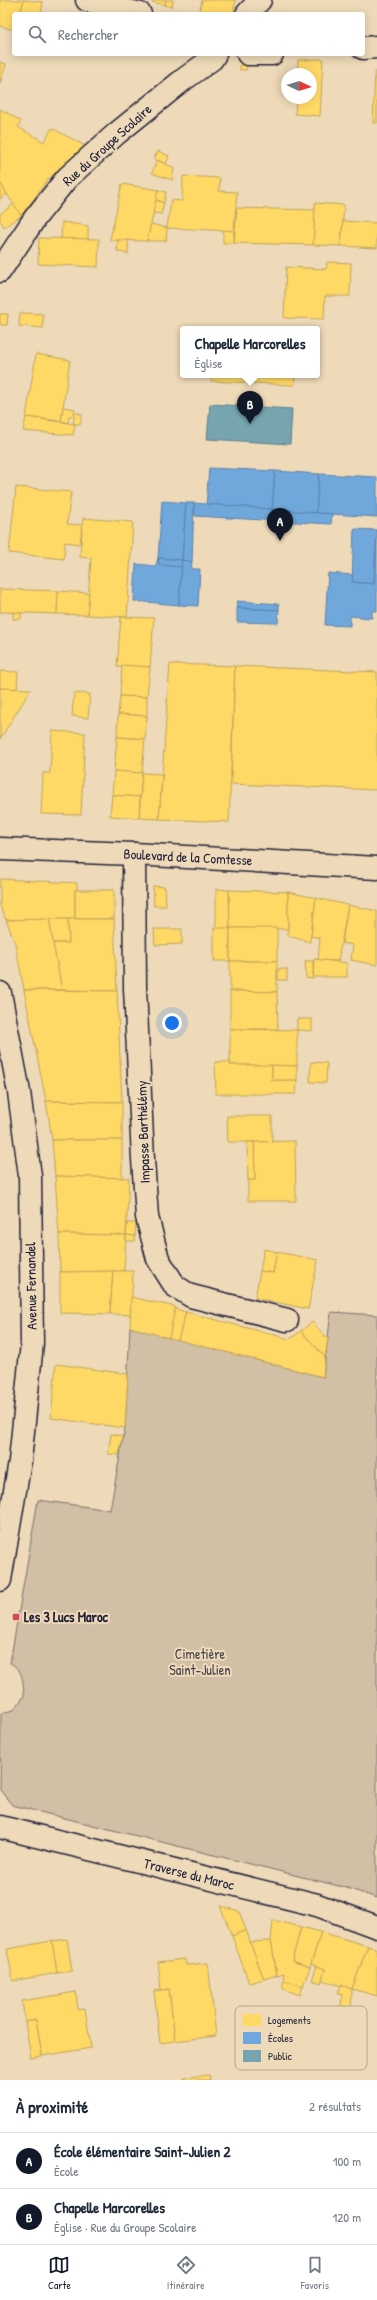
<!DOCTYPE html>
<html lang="fr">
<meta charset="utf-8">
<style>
:root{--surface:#fff;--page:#f6f6f7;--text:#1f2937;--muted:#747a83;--line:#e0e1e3;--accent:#111827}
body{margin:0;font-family:"Patrick Hand",sans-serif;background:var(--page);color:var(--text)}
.compass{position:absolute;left:281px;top:68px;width:36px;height:36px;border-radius:50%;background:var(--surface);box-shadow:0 2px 10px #0003;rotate:94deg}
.you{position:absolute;left:172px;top:1023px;width:14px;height:14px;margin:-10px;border:3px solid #fff;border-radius:50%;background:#1a73e8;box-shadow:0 0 0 6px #1a73e833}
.badge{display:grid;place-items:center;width:26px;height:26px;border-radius:50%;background:var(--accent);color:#fff;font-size:13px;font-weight:700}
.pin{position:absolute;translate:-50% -33px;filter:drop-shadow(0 1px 2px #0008)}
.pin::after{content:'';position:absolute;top:21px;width:14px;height:12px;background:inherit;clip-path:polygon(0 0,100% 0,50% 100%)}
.popup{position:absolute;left:180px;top:326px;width:140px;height:52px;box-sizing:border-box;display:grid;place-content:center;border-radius:4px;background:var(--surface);filter:drop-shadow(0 1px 3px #0005);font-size:13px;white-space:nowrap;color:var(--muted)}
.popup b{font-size:15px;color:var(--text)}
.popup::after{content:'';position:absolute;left:50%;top:100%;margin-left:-8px;border:8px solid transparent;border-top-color:var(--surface)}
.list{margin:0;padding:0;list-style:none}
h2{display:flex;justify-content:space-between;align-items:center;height:52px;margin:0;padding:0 16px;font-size:17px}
h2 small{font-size:13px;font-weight:400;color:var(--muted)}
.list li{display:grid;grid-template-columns:26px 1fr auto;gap:12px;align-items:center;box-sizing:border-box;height:56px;padding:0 16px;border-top:1px solid var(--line)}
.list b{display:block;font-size:15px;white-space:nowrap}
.list p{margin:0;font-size:13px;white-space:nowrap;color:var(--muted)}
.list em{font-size:13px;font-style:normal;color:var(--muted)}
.icon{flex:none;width:22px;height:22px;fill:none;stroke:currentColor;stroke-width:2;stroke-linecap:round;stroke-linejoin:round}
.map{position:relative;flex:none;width:377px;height:2080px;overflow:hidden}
.search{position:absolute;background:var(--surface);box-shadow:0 2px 10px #0003;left:12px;right:12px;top:12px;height:44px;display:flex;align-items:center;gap:10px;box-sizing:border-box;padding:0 14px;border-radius:4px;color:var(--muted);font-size:15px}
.sheet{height:164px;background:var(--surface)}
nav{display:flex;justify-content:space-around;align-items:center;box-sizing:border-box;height:56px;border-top:1px solid var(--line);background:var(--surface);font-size:11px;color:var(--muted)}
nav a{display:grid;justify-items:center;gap:2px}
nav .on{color:var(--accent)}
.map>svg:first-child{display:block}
</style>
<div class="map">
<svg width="377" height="2080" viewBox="0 0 377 2080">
<rect width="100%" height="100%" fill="#eedab8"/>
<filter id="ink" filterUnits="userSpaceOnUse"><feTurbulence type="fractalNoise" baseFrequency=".025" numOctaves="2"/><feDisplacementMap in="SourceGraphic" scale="8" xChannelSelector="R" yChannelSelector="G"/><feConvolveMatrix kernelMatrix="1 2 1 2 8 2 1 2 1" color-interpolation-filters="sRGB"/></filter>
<g filter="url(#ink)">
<!-- green -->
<path fill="#d1bfa6" stroke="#7a7070" d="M331,1312l46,3v583l-30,-10 -335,-83 -12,-15 1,-77 13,-3 10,-14c-1,-14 0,-25 -14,-33l28,-163 72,10 15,-82 5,-101 193,50z"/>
<!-- homes -->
<g fill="#ffd966" stroke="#bda259">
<path d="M0,0h24l-4,14h-6v16l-14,-4z"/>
<path d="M24,0l19,2 -2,12h-21z"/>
<path d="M153,0h13l-1,5 -13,-3z"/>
<path d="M166,0h7l-1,7 -7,-2z"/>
<path d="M202,0h34l-3,14h-34z"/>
<path d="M323,59l-3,57 -25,-2 1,-16h15v-24h-14l1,-14z"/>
<path d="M0,62l6,2 -6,20z"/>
<path d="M247,63l-1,7h-6v-6z"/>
<path d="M375,72h2v51h-4z"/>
<path d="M0,109l21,12 -3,6 26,15 8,-14 35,19 -38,31 -28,38 -21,-33z"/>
<path d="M158,151l11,5 -3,8 -12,-5z"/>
<path d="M157,160l17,8 -2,12 -20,-7z"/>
<path d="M183,176l37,2 -1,13 18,1 -3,39 -67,-3 4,-28 11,1z"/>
<path d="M0,183l7,11 -7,5z"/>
<path d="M122,184l37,6 -12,51 -37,-1z"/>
<path d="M158,190l8,2 -2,11 -8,-3z"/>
<path d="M156,200l8,3 -3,11 -8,-1z"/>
<path d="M315,203l29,2 -3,41 -28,-1z"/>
<path d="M14,204l7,12 -17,11 -4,-7v-6z"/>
<path d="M237,208l78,2 -2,35 -79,-2z"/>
<path d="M343,221l34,2v25l-36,-2z"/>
<path d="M62,222l26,4v13h-27z"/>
<path d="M151,224l16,4 -1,13h-19z"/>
<path d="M223,230l11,1v12h-11z"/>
<path d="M39,238l60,1 -1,28 -60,-3z"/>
<path d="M118,240h10v14l-11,-3z"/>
<path d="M327,262l24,1 -1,33h-25l-1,23 -40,-1 2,-51 40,2z"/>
<path d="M20,313l23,1v14l-24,-2z"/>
<path d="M0,314h8l-1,11h-7z"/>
<path d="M36,354l34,6 -9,61 -35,-4z"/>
<path d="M211,375h84l-1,10 -83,-4z"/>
<path d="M63,407l12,2 -1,7h-5l-1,7 -7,-2z"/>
<path d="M75,413l7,1 -2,11 -7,-2z"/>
<path d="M26,417l49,7 -2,11 -50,-4z"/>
<path d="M16,487l55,5 -4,32 15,1 -2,19 -15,-2 -1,17 -55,-6z"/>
<path d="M83,518l50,4 -6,95 -40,-2 4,-57 -11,-1z"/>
<path d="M0,589l58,2 -1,23 -57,-2z"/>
<path d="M58,591l31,2 -2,22 -30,-1z"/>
<path d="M13,612l8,1v6h-8z"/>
<path d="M121,617l33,1 -4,49h-33z"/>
<path d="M170,664l65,2 -6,156 -70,-3z"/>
<path d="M122,665l28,2 -3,30 -27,-1z"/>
<path d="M235,666l142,6v118l-146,-6z"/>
<path d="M0,671l18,1 -1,17 -17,-1z"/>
<path d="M0,688l31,1 -31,50z"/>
<path d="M74,693l16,1 -2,24 -16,-2z"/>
<path d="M120,696l27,1v19l-29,-2z"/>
<path d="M118,714l29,2 -2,23 -28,-2z"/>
<path d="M52,731l33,2 -4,82 -40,-1 2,-41h7z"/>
<path d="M117,737l28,2 -3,34 -28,-2z"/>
<path d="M114,771l28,2 -2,24 -28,-2z"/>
<path d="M142,773l20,1 -3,45 -20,-1z"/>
<path d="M112,795l28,2 -1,21 -29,-2z"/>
<path d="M0,879l77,4v7h-2v29l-69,1 -6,-14z"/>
<path d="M153,886l12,1 1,19h-12z"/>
<path d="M216,889l13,1 1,38 -14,1z"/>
<rect x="75" y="890" width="39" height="29"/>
<path d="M229,890l59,2v37l-58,-1z"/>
<path d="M288,892l28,6 -6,44 -22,-6z"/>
<path d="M316,898l32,7 -10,56 -20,-1 2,-22 -9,-2z"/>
<path d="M348,905l29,6v54l-26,-5 2,-15 -11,-2z"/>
<path d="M49,919h19l1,24h-16z"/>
<path d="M49,919l13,71h-38l-9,-47 -9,-23z"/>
<path d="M68,919h46l3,72 -55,-1 -9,-47h16z"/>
<rect x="214" y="928" width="16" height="33"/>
<rect x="230" y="928" width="47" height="33"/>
<path d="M154,929h28v15l-27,1z"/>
<path d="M314,959l33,4v14h-34z"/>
<path d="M230,961h47v31l-47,-1z"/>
<path d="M305,961h8v18l-7,-1z"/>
<rect x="278" y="969" width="9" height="11"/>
<path d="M24,990l93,1 5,111 -76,-1z"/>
<path d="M230,991l47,1 1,37h-48z"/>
<path d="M297,1019h15v12l-15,-1z"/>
<path d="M230,1029l67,1v36l-67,-1z"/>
<path d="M215,1062h15v3h42v15h25l-1,14h-80z"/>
<path d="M311,1062l16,1 -1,20 -16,-1z"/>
<path d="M272,1065l25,1v14h-25z"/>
<path d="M46,1101l76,1v38h-70z"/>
<path d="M227,1116h45v26h-44z"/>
<path d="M52,1140h70v38l-67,-2z"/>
<path d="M295,1141l1,60h-48v-21h7l-1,-38z"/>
<path d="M247,1142h7l1,38h-7z"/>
<path d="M55,1176l74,2 -3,57 -67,-1z"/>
<path d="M127,1223h9l-1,13 -9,-1z"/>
<path d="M59,1234l67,1 -2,36 -64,1z"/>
<path d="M126,1235l9,1v5h-9z"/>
<path d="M264,1249l13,3 -4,21 -13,-2z"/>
<path d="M277,1252l41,8 -10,49 -53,-11 5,-27 13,2z"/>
<path d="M113,1271l-3,43 -50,-1v-41z"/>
<path d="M113,1271h20l-2,44 -21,-1z"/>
<path d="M131,1297l45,10 -7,31 -39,-11z"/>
<path d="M175,1309l11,3 -8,28 -9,-2z"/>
<path d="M186,1312l104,27 11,-8 24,26 -2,20 -145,-37z"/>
<path d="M312,1322l16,17 -3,18 -24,-26z"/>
<path d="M56,1364l72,10 -3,54 -74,-10z"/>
<path d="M111,1434l12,2 -4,19 -11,-1z"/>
<path d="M220,1906l19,5 7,19 -14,6z"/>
<path d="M273,1920l28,7 -9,34 18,6 -7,19 -20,-6 1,-7 -7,2 -6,-34z"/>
<path d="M301,1927l20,5 -11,35 -18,-6z"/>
<path d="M246,1930l18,49 -15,4 -17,-47z"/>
<path d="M321,1932l47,14 -16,43 -30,-9 3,-11 -14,-5z"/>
<path d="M67,1939l5,32 -15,2 -5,-32z"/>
<path d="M52,1941l5,32 -44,8 -6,-32z"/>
<path d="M271,1941l6,34 -13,4 -14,-37z"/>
<path d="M368,1946l9,3v47l-25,-7z"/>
<path d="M185,1959l1,6 22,-2 8,73 -41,5 -6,-52 -8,1 -3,-28z"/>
<path d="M317,1966l8,3 -4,14 -9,-3z"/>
<path d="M283,1980l20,6 -3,9 -17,-6z"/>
<path d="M341,1985l11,4 -1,20 -10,-3 1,-12 -4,-1z"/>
<path d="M169,1989l6,52 -15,2 -6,-52z"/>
<path d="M76,1992l2,18 7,-1 6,39 -49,8 -6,-36 -11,2 -3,-21z"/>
<path d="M342,2006l9,3 -1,13h-9z"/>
<path d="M350,2015l10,1 -1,22 -11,-1z"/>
<path d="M36,2020l6,36 -11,2 -6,-36z"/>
<path d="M341,2022h9l-2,17 -8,-1z"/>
<path d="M262,2025l6,21 -11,3 -6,-21z"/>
<path d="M348,2037l11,1 -2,14 -10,-1z"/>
<path d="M209,2075l1,5h-27v-2z"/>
</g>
<!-- schools -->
<g fill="#6fa8dc" stroke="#5880ac">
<path d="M209,468l66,3 -3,40 -66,-5z"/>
<path d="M275,471l44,3 -3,39 -44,-2z"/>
<path d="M319,474l58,3v40l-61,-4z"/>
<path d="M162,501l24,2 -4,57 -24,-2z"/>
<path d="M186,503h8l-2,59 -10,-2z"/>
<path d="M194,503l138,11 -1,10 -136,-8z"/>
<path d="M354,529l23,1 -3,54 -22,-2z"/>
<path d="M377,539v72h-5v7l-22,-2v10l-25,-1 3,-52 25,2 -1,7 22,2z"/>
<path d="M158,558l24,2v7l-23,-2z"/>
<path d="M158,558l1,7 23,2 -3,38 -45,-4 2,-37 20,2z"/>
<path d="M182,560l10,2 -1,7h9l-2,37 -19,-1z"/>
<path d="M237,601l42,3v6l-42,-2z"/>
<path d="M237,608l42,2 -1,13 -41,-1z"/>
</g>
<!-- public -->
<path fill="#76a5af" stroke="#5d7e8c" d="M210,404l82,5 -2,35 -83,-5z"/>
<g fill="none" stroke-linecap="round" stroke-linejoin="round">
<defs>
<g id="street">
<path d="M87,0l53,14"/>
<path d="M247,14l13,-14"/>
<path d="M363,48l14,-1"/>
<path d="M248,54h24"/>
<path d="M0,271l35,-53 32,-40 49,-44 67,-54 29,-21 3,-5"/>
<path d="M134,854l1,134 8,171 4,58 11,42 17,27 16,10 96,24"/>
<path d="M0,1827l317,78 60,22"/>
</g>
<g id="secondary">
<path d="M0,849l134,5 243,14"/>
<path d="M0,993l19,99 11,84 2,167 -12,118 -20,119"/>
</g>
</defs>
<!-- street casing -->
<use href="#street" stroke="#22223b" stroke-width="25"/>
<!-- secondary casing -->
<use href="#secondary" stroke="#22223b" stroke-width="25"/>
<!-- street -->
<use href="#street" stroke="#eedab8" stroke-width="22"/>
<!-- secondary -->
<use href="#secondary" stroke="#eedab8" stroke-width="22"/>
</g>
</g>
<!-- markers -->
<rect fill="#d1495b" stroke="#eedab8" stroke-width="1.5" x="12" y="1613" width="8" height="8" rx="2"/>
<g text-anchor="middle" stroke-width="4" stroke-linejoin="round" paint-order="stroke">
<!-- street labels -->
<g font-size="14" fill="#22223b" stroke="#eedab8">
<text transform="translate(107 145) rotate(-42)" y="5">Rue du Groupe Scolaire</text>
<text transform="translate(188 857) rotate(3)" y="5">Boulevard de la Comtesse</text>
<text transform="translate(143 1132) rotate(-92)" y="5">Impasse Barthélémy</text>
<text transform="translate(31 1286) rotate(-91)" y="5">Avenue Fernandel</text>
<text transform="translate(189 1874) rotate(14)" y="5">Traverse du Maroc</text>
</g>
<!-- poi labels -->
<g font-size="14" font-weight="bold" fill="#22223b" stroke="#eedab8" text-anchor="start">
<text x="24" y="1622">Les 3 Lucs Maroc</text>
</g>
<!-- park labels -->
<g font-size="14" fill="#454150" stroke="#eedab8">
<text x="200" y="1659">Cimetière<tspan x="200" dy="16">Saint-Julien</tspan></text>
</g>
</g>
<!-- legend -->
<rect x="235" y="2006" width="132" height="64" rx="6" fill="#eedab8" stroke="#b1a392" stroke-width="1"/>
<rect x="243" y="2014" width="18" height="12" fill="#ffd966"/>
<rect x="243" y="2032" width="18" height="12" fill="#6fa8dc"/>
<rect x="243" y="2050" width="18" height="12" fill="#76a5af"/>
<g font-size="11" fill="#22223b">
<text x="268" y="2024">Logements</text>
<text x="268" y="2042">Écoles</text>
<text x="268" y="2060">Public</text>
</g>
</svg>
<svg class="compass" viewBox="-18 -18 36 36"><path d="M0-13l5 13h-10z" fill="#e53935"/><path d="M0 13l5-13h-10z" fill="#747a83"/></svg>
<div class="you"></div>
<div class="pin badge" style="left:280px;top:541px">A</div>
<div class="pin badge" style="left:250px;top:424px">B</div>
<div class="popup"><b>Chapelle Marcorelles</b>Église</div>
<div class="search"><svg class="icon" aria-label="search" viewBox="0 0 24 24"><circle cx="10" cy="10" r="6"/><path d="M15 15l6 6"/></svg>Rechercher</div>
</div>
<section class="sheet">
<h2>À proximité<small>2 résultats</small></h2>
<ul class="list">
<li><span class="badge">A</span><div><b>École élémentaire Saint-Julien 2</b><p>École</p></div><em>100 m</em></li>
<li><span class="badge">B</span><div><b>Chapelle Marcorelles</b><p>Église · Rue du Groupe Scolaire</p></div><em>120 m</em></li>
</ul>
</section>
<nav>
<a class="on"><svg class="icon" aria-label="map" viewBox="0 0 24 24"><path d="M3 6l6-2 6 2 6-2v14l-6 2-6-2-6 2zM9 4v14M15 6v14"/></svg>Carte</a>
<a><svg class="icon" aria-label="directions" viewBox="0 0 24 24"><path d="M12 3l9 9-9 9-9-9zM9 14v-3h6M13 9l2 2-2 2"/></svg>Itinéraire</a>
<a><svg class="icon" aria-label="saved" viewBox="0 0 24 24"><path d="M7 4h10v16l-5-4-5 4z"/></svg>Favoris</a>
</nav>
